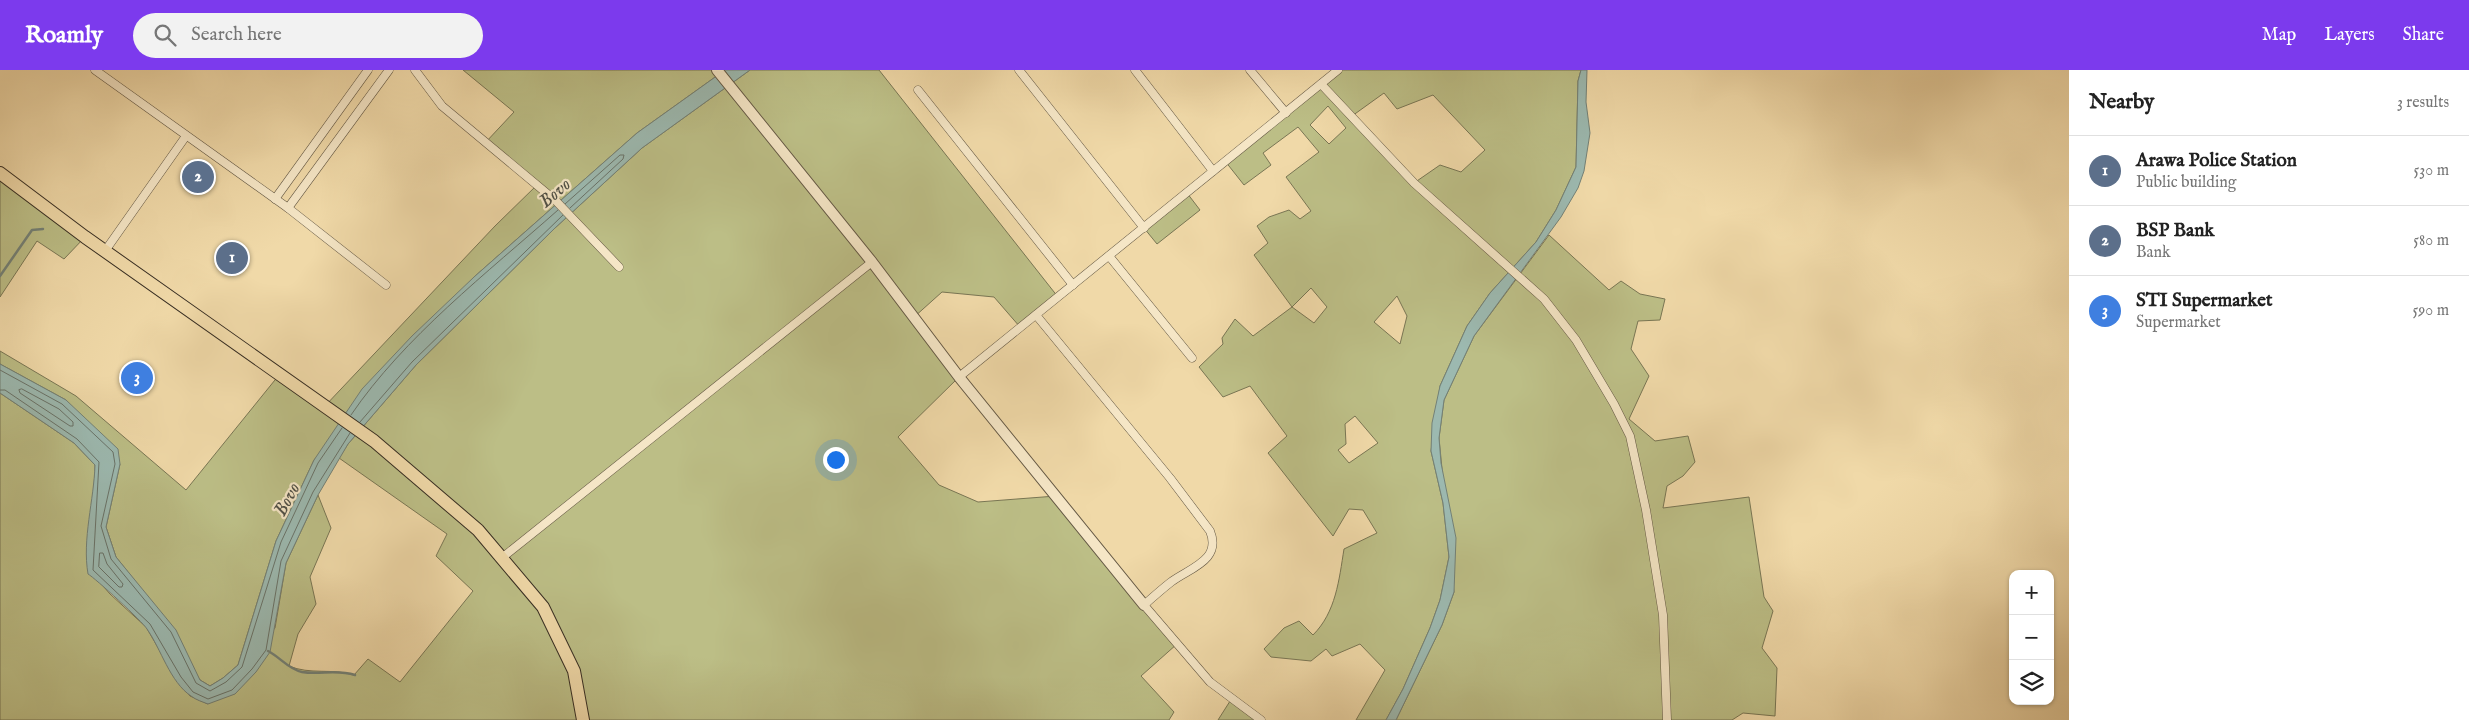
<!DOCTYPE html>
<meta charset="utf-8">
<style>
:root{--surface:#fff;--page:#f2f2f2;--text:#222;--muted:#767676;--line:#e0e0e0;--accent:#7c3aed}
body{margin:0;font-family:"IM FELL English",serif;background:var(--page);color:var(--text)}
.controls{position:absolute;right:15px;bottom:15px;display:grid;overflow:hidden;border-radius:10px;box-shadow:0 1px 4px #0004}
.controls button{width:45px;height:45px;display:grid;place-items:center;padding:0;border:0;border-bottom:1px solid var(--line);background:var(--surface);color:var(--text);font:25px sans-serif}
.you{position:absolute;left:835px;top:389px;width:18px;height:18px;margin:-12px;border:4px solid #fff;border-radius:50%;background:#1a73e8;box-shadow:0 0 0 8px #1a73e833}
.badge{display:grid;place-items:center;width:32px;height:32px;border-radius:50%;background:var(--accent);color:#fff;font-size:16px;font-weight:700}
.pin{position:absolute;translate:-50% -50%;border:2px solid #fff;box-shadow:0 1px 5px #0006}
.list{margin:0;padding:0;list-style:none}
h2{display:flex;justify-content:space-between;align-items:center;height:65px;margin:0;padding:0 20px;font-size:21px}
h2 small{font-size:16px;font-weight:400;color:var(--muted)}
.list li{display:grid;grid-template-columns:32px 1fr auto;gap:15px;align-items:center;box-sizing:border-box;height:70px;padding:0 20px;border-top:1px solid var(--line)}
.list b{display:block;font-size:19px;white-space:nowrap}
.list p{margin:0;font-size:16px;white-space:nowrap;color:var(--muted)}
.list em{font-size:16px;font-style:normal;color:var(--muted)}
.icon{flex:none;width:28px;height:28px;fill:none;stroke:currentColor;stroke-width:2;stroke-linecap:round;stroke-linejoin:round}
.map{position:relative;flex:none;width:2069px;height:650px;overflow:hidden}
header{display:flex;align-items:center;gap:30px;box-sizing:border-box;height:70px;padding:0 25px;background:var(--accent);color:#fff}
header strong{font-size:24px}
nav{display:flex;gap:28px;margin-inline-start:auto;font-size:18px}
.search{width:350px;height:45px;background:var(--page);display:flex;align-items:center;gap:12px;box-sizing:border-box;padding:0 18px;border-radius:28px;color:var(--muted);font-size:19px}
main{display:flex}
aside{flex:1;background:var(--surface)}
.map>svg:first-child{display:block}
</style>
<header>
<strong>Roamly</strong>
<div class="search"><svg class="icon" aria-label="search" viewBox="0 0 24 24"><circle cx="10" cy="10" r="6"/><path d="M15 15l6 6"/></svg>Search here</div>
<nav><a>Map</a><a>Layers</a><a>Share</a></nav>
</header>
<main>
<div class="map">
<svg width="2069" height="650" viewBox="0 0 2069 650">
<rect width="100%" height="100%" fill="#f0d9a8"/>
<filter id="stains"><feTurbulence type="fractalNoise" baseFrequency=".004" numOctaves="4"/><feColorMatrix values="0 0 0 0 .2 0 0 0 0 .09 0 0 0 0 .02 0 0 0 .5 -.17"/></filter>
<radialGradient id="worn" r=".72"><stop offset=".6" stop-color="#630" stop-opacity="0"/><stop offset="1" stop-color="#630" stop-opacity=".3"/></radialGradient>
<!-- green -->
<g fill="#bcbe86" stroke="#797654" fill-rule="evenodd">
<path d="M463,0h262l-88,63 -163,144 -160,183 -38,81 -38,124 -15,13 -13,8 -10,-6 -61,-94 -23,-29 -10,-30 14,-63 -54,-64 -66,-36v-13l76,45 110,94 93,-115 45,32 171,-181 42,-41 -52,-42 29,-31z"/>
<path d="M750,0h129l179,227 -38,30 -26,-30 -52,-5 -29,26 46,59 -61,60 41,48 39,17 78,-6 121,148 -36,32 33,36 -5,8h-1169v-327l74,50 21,22 -1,25 3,89 13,15 36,33 31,53 13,16 18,8 67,-76 11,-65 32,-68 13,33 -21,49 6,27 -18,30 -9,32c21,9 43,2 65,9l14,-16 32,23 73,-91 -37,-35 11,-22 -108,-76 9,-14 68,-79 139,-137 87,-80z"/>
<path d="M1338,0h243l-3,11 -2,86 -20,43 -20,32 -46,51 -23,33 -27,60 -9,65 12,52 6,54 -9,43 -10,28 -27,61 -17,31h-30l29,-50 -25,-26 -28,12 -6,-7 -15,12 -40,-4 -7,-8 20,-21 15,-7 14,14c23,-23 26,-55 31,-86l33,-16 -14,-23 -14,-1 -16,27 -65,-83 19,-17 -37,-50 -27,11 -24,-30 24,-23 -1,-6 13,-19 18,17 39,-29 -38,-52 14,-12 -11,-17 12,-9 20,-7 11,9 11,-8 -25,-34 33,-25 -21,-25 -35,26 8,12 -27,20 -19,-24zM1384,23l13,16 36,-14 52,55 -24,22 -21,-7 -26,18 -62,-67zM1328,36l18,22 -17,16 -19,-19zM1311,218l16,19 -13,16 -22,-16zM1397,226l10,20 -7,28 -26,-22zM1355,346l23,27 -29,20 -11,-13 8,-6 -1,-20z"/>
<path d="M0,103l85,64 -21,22 -27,-18 -37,56z"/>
<path d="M1187,123l13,17 -43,34 -13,-16z"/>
<path d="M1549,165l60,55 12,-9 19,13 25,5 -5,21 -22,1 -7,28 18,27 -20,43 26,22 33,-5 7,26 -12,14 -16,10 -4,22 86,-11 15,100 9,14 -11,37 15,20 -2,48 -32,-3 -11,7h-336l46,-95 12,-33 -15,-154 5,-38 30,-64z"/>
<path d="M1232,628l29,22h-43z"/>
</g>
<!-- water -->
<g fill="#9cb9b0" stroke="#738177">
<path d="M725,0h25l-108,78 -87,80 -139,137 -68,79 -30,51 -32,68 -16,89 -14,20 -21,22 -27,10c-5,-2 -12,-4 -17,-8 -21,-14 -30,-47 -44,-67 -4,-7 -52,-51 -59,-55 -6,-35 6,-74 7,-109l-21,-22 -74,-50v-29l66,36 52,49 2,15 -14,63 10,30 60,73 24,50 10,6 13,-8 15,-13 38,-124 38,-81 48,-71 50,-53 62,-59 163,-144z"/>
<path d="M1581,0h6l-1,32 4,31 -6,38 -6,17 -17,29 -87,119 -30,64 -5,38 2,25 15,75 -2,54 -12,33 -46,95h-10l17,-31 27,-61 10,-28 9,-43 -6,-54 -12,-52 1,-28 8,-37 27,-60 23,-33 46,-51 20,-32 20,-43 2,-86z"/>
</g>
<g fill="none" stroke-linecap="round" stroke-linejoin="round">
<!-- shore -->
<g stroke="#697369" stroke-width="1">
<path d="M565,134l55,-49h4l-1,4 -53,49"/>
<path d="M0,300l62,34 51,48 2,12 -14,62 10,33 60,73 25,51 14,8 16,-9 16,-15 39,-125 37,-79 24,-35"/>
<path d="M22,319l37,20 14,13v4h-3l-50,-33 -1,-3z"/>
<path d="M0,320h5l72,49 22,23 -6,108 57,54 31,53 12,15 15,7 24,-9 20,-21 14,-19 15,-89 32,-69 37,-59"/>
<path d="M351,345c53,-78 136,-142 207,-205"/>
<path d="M360,352l52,-60 151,-147"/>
<path d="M100,483h3l4,11 16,20 -1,3h-3l-20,-20z"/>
</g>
<!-- stream -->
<g stroke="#738177" stroke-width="2.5">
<path d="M0,206l32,-46 11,-1"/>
<path d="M268,581c12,6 20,18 34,21 18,3 34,-3 53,3"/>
</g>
<defs>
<g id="minor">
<path d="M95,0l193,138 98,77"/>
<path d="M415,0l27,36 114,95 63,66"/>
<path d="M1019,0l125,158"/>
<path d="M1135,0l78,101"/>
<path d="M1250,0l36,43"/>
<path d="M1321,14l93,99 130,116 32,41 38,64 16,32 16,74 17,105 4,105"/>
<path d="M918,20l155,195"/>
<path d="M275,129l93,-129"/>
<path d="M288,138l101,-138"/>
<path d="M105,181l81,-115"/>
<path d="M1109,186l83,102"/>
<path d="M1036,245l134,163 40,53c12,29 -20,37 -39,51 -9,7 -18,15 -27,23l66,77 51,38"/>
<path d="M959,307l379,-307"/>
<path d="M503,487l369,-295"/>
</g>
<path id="tertiary" d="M717,0l155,192 87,115 185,228"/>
<path id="primary" d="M0,103l85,64 289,204 104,89 65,77 31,64 9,49"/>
</defs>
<!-- minor casing -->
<use href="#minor" stroke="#645844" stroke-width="9"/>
<!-- tertiary casing -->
<use href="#tertiary" stroke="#645844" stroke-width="12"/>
<!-- primary casing -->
<use href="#primary" stroke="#362d22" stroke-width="14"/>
<!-- minor -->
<use href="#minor" stroke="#f5e6c6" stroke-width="8"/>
<!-- tertiary -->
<use href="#tertiary" stroke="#f5e6c6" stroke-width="10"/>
<!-- primary -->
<use href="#primary" stroke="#f0d9a8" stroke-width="12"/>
</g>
<g text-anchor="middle" stroke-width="4.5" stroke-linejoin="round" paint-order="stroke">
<!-- water labels -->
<g font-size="19" font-style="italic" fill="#505046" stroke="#f5e6c6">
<text transform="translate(554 122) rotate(-41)" y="7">Bovo</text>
<text transform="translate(286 429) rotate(-62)" y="7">Bovo</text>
</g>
</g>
<rect width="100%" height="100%" filter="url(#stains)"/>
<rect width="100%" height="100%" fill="url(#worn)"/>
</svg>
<div class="controls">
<button>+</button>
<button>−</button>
<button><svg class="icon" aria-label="layers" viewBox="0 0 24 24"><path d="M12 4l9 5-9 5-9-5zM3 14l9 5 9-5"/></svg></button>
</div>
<div class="you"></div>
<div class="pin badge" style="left:232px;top:188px;background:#5c6f8a">1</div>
<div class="pin badge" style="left:198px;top:107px;background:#5c6f8a">2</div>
<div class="pin badge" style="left:137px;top:308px;background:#3f7fe0">3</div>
</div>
<aside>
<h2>Nearby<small>3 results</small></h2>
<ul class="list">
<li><span class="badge" style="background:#5c6f8a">1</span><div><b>Arawa Police Station</b><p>Public building</p></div><em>530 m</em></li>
<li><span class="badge" style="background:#5c6f8a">2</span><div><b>BSP Bank</b><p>Bank</p></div><em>580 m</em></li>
<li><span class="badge" style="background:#3f7fe0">3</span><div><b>STI Supermarket</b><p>Supermarket</p></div><em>590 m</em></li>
</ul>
</aside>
</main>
